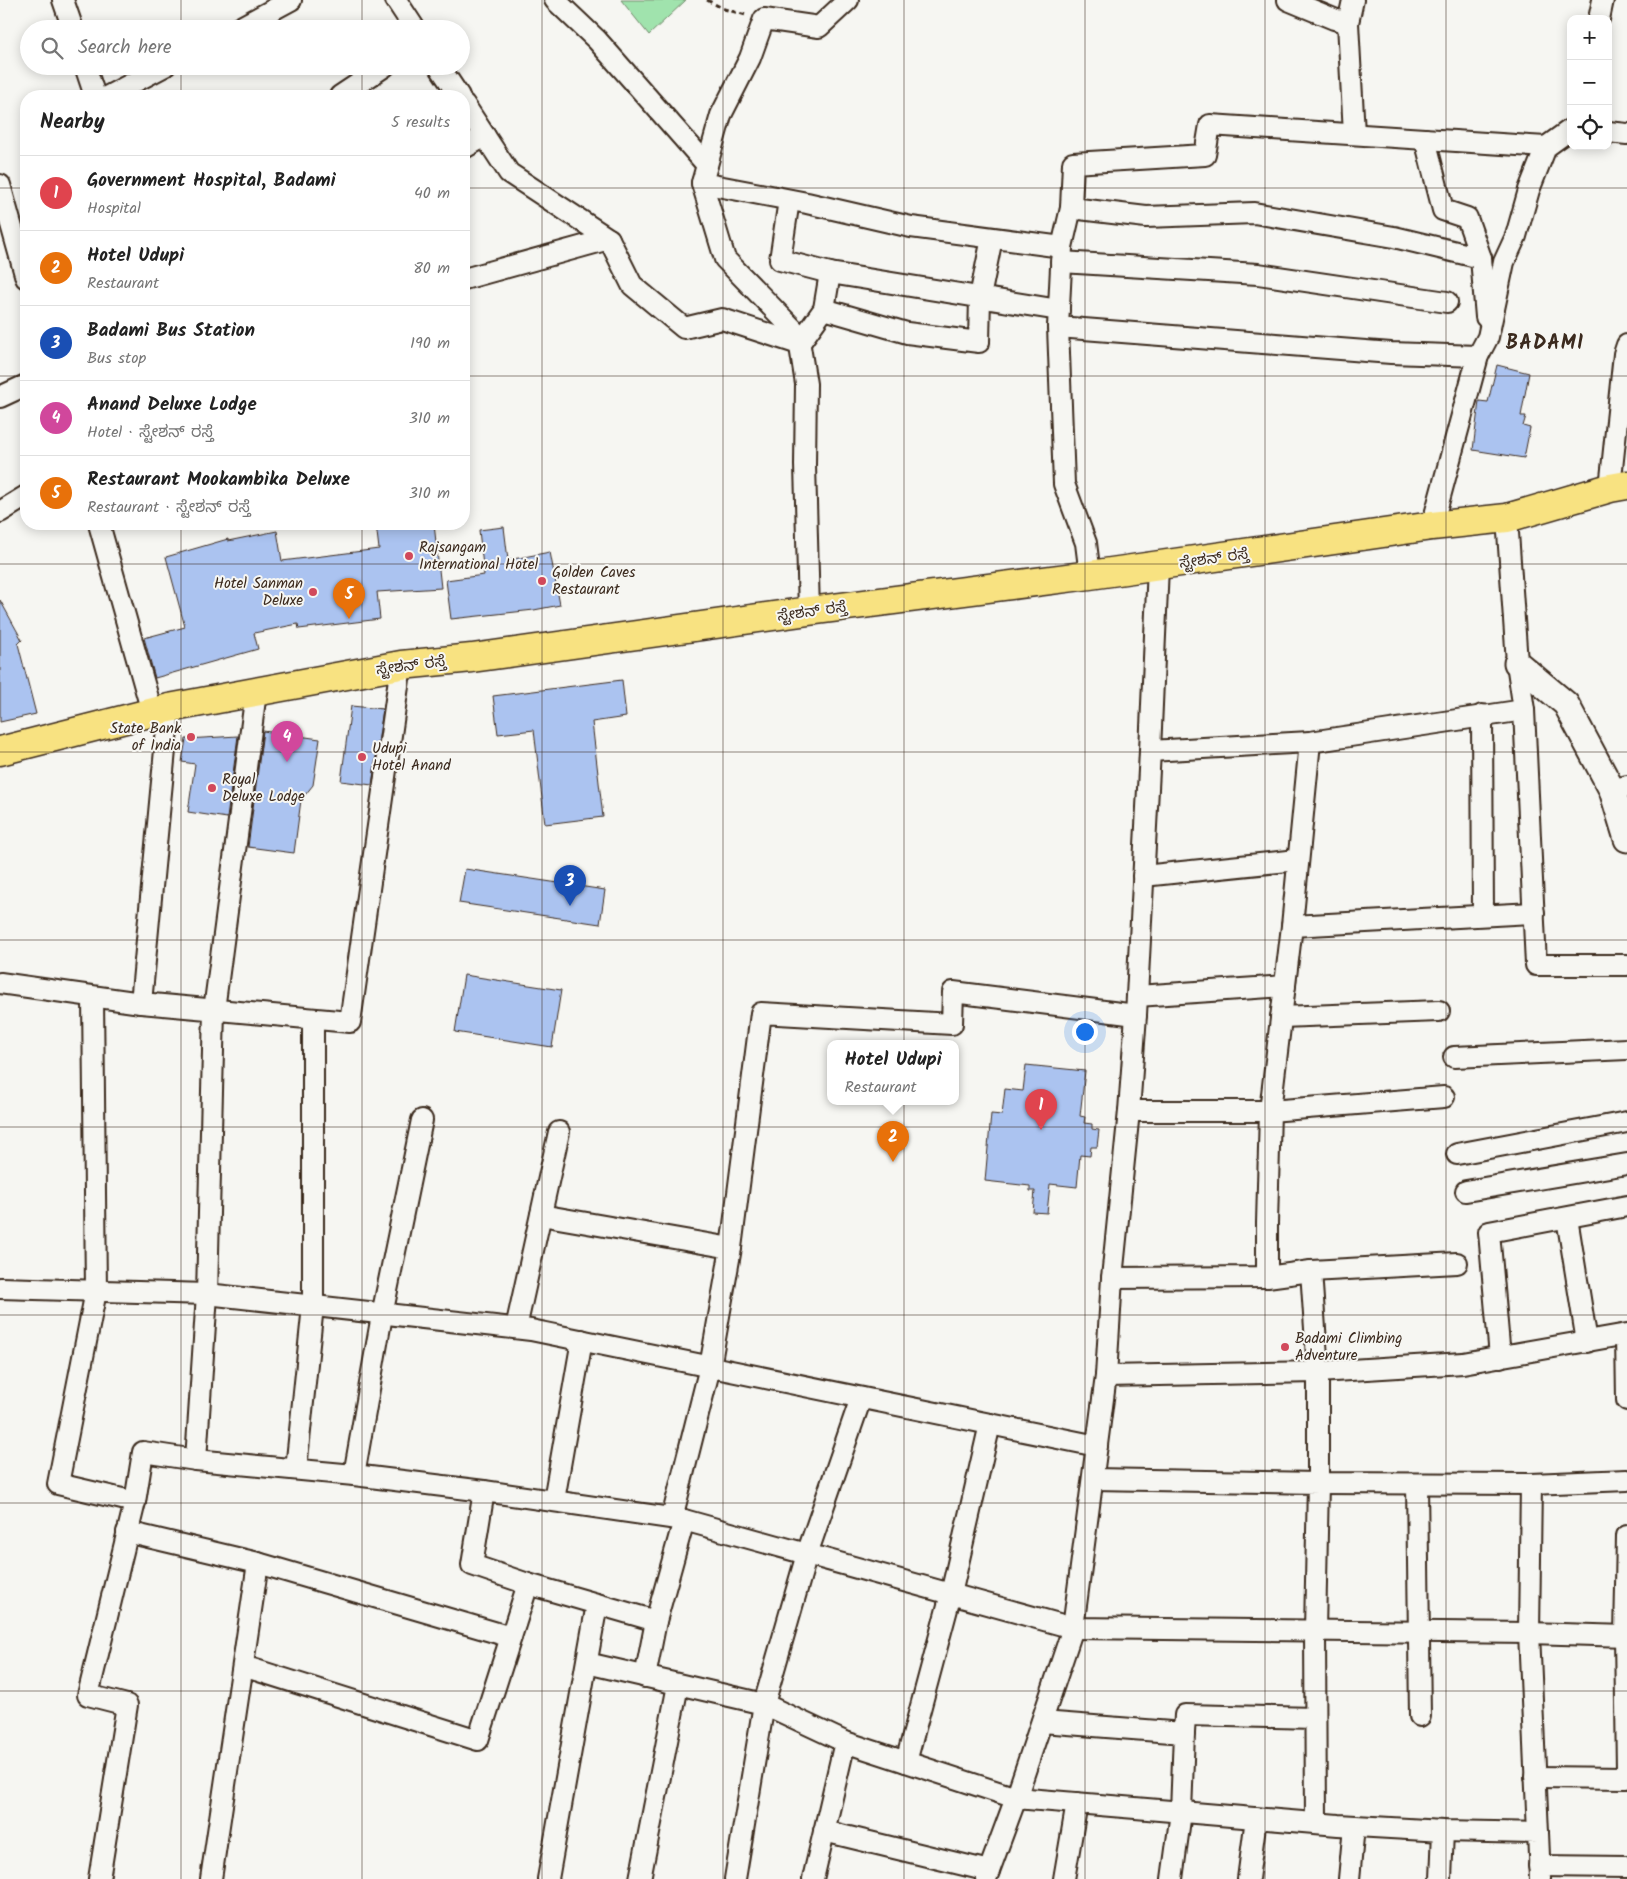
<!DOCTYPE html>
<meta charset="utf-8">
<style>
:root{--surface:#fff;--page:#f6f6f6;--text:#222;--muted:#767676;--line:#e0e0e0;--accent:#d1495b}
body{margin:0;font-family:Kalam,"Noto Sans Kannada",sans-serif;background:var(--page);color:var(--text)}
.controls{position:absolute;right:15px;top:15px;display:grid;overflow:hidden;border-radius:10px;box-shadow:0 2px 12px #0003}
.controls button{width:45px;height:45px;display:grid;place-items:center;padding:0;border:0;border-bottom:1px solid var(--line);background:var(--surface);color:var(--text);font:25px sans-serif}
.you{position:absolute;left:1084px;top:1031px;width:18px;height:18px;margin:-12px;border:4px solid #fff;border-radius:50%;background:#1a73e8;box-shadow:0 0 0 8px #1a73e833}
.badge{display:grid;place-items:center;width:32px;height:32px;border-radius:50%;background:var(--accent);color:#fff;font-size:16px;font-weight:700}
.pin{position:absolute;translate:-50% -41px;filter:drop-shadow(0 1px 2px #0008)}
.pin::after{content:'';position:absolute;top:26px;width:18px;height:15px;background:inherit;clip-path:polygon(0 0,100% 0,50% 100%)}
.popup{position:absolute;left:827px;top:1040px;width:132px;height:65px;box-sizing:border-box;display:grid;place-content:center;border-radius:10px;background:var(--surface);filter:drop-shadow(0 1px 4px #0005);font-size:16px;white-space:nowrap;color:var(--muted)}
.popup b{font-size:19px;color:var(--text)}
.popup::after{content:'';position:absolute;left:50%;top:100%;margin-left:-10px;border:10px solid transparent;border-top-color:var(--surface)}
.list{margin:0;padding:0;list-style:none}
h2{display:flex;justify-content:space-between;align-items:center;height:65px;margin:0;padding:0 20px;font-size:21px}
h2 small{font-size:16px;font-weight:400;color:var(--muted)}
.list li{display:grid;grid-template-columns:32px 1fr auto;gap:15px;align-items:center;box-sizing:border-box;height:75px;padding:0 20px;border-top:1px solid var(--line)}
.list b{display:block;font-size:19px;white-space:nowrap}
.list p{margin:0;font-size:16px;white-space:nowrap;color:var(--muted)}
.list em{font-size:16px;font-style:normal;color:var(--muted)}
.icon{flex:none;width:28px;height:28px;fill:none;stroke:currentColor;stroke-width:2;stroke-linecap:round;stroke-linejoin:round}
.map{position:relative;flex:none;width:1627px;height:1879px;overflow:hidden}
.search{position:absolute;background:var(--surface);box-shadow:0 2px 12px #0003;left:20px;top:20px;width:450px;height:55px;display:flex;align-items:center;gap:12px;box-sizing:border-box;padding:0 18px;border-radius:28px;color:var(--muted);font-size:19px}
.panel{position:absolute;background:var(--surface);box-shadow:0 2px 12px #0003;left:20px;top:90px;width:450px;height:440px;border-radius:20px}
.map>svg:first-child{display:block}
</style>
<div class="map">
<svg width="1627" height="1879" viewBox="0 0 1627 1879">
<rect width="100%" height="100%" fill="#f6f6f2"/>
<filter id="ink" filterUnits="userSpaceOnUse"><feTurbulence type="fractalNoise" baseFrequency=".02" numOctaves="2"/><feDisplacementMap in="SourceGraphic" scale="10" xChannelSelector="R" yChannelSelector="G"/><feConvolveMatrix kernelMatrix="1 2 1 2 8 2 1 2 1" color-interpolation-filters="sRGB"/></filter>
<g filter="url(#ink)">
<!-- green -->
<path fill="#a0e3ad" stroke="#6e8666" d="M621,0h65l-37,35z"/>
<!-- building -->
<g fill="#abc3f0" stroke="#3b2a1e">
<path d="M1497,365l32,8 -8,43h5l-3,10 7,2 -6,30 -51,-8 6,-49 9,1z"/>
<path d="M376,524h58l7,64 -64,4 3,27 -81,10 -1,-5 -44,9 4,16 -103,29 -11,-40 41,-11 -19,-70 62,-18v2l49,-10 5,30 97,-12z"/>
<path d="M504,527l4,33 42,-8 10,53 -26,5 -83,9 -5,-39 38,-5 -5,-45z"/>
<path d="M0,600l22,40 -4,4 18,70 -36,8z"/>
<path d="M622,680l4,37 -34,5 11,95 -58,7 -11,-94 -36,4 -5,-38z"/>
<path d="M351,706l32,3 -11,76 -31,-4z"/>
<path d="M263,731l57,8 -7,46 -12,15 -7,53 -46,-6z"/>
<path d="M238,736l-11,82 -39,-6 7,-48 -13,-2 4,-23z"/>
<path d="M465,869l140,21 -5,34 -141,-21z"/>
<path d="M464,975l97,15 -9,57 -97,-15z"/>
<path d="M1026,1065l59,6 -5,45 5,1 -1,6 8,1v5l7,1 -2,17h-6l-1,9 -10,-1 -3,32 -27,-3 -3,29 -14,-1 2,-21h-5v-5l-45,-5 6,-67 11,1 3,-26 18,2z"/>
</g>
<g fill="none" stroke-linecap="round" stroke-linejoin="round">
<defs>
<g id="minor">
<path d="M63,0l10,29"/>
<path d="M396,0l19,29"/>
<path d="M555,0l42,40 110,125"/>
<path d="M1288,0l46,19 14,4"/>
<path d="M1353,0l-5,23 6,111"/>
<path d="M1599,19l4,-19"/>
<path d="M237,29l54,-29"/>
<path d="M85,66l10,30"/>
<path d="M439,66l20,30"/>
<path d="M108,96l57,-30"/>
<path d="M340,96l45,-30"/>
<path d="M464,104l45,69 100,66 23,46 52,43 38,-9 77,25 25,-35 6,-36 229,37"/>
<path d="M1608,132l19,2"/>
<path d="M1425,139l18,71 24,8 14,40 5,59"/>
<path d="M464,148l21,-12"/>
<path d="M702,183l105,20 104,24 151,20"/>
<path d="M0,185l26,93"/>
<path d="M789,200l-9,60 50,13"/>
<path d="M1071,208l75,9 108,-4 140,24 87,21"/>
<path d="M1061,262l197,12 189,28"/>
<path d="M464,279l145,-40"/>
<path d="M824,309l83,24 72,9 1,-45 12,-59"/>
<path d="M1058,327l6,157 22,59 4,32"/>
<path d="M1478,356l-87,-3 -333,-26 4,-80 9,-39 2,-45 132,-8 5,-30 336,22"/>
<path d="M0,397l26,-12"/>
<path d="M1610,488l14,-134 3,-9"/>
<path d="M0,512l26,-16"/>
<path d="M99,524l53,188"/>
<path d="M1432,526l46,-170 10,-19 16,-75 12,-26 13,-46 17,-43 25,-18"/>
<path d="M809,611l-4,-146 1,-81 -8,-50 -73,-75 -23,-76 19,-68 29,-57 14,-39 55,8 29,-27"/>
<path d="M169,708l-28,295 209,19 51,-357"/>
<path d="M1524,710l12,255h91"/>
<path d="M1482,715l1,200"/>
<path d="M1150,751l160,-9 214,-32 -7,-47 -10,-145"/>
<path d="M1612,790l15,-4"/>
<path d="M1143,876l155,-16"/>
<path d="M1292,926l242,-13"/>
<path d="M0,983l141,20"/>
<path d="M1137,996l148,-10"/>
<path d="M93,997l3,294 -38,193 77,18 8,-50 53,8 158,15 130,16 200,29 389,108 456,5 98,3"/>
<path d="M1281,1017l158,-6"/>
<path d="M1454,1057l173,-8"/>
<path d="M1129,1111h141l174,-14"/>
<path d="M1457,1154l170,-32"/>
<path d="M1466,1191l161,-27"/>
<path d="M541,1215l190,33 -21,119 -38,151"/>
<path d="M1567,1218l20,124"/>
<path d="M731,1248l30,-235 191,11 1,-32 183,23"/>
<path d="M1311,1271l7,101v111l213,1 96,-4"/>
<path d="M1267,1277v-54l3,-112 22,-185 18,-184"/>
<path d="M1112,1278l155,-1 44,-6 146,-8"/>
<path d="M0,1288l207,6 324,36 566,116"/>
<path d="M516,1328l43,-196"/>
<path d="M1626,1335l1,65"/>
<path d="M1500,1357l-11,-125 138,-26"/>
<path d="M1106,1376l212,-4 145,-9 164,-29"/>
<path d="M196,1460l11,-166 7,-284 42,-318"/>
<path d="M296,1469l17,-163v-287"/>
<path d="M354,1475l28,-160 40,-195"/>
<path d="M1093,1479l225,4 -3,148 1,192"/>
<path d="M1417,1484l3,232"/>
<path d="M1531,1484l-2,149 9,200"/>
<path d="M484,1491l-12,74 56,19"/>
<path d="M554,1500l28,-160"/>
<path d="M127,1532l131,31 -47,316"/>
<path d="M1627,1536l-2,100 2,134"/>
<path d="M258,1563l253,74"/>
<path d="M587,1663l177,41 -29,175"/>
<path d="M243,1666l235,74 50,-156 128,37 28,-101"/>
<path d="M645,1677l11,-56"/>
<path d="M1042,1722l142,11 -3,79 -9,67"/>
<path d="M1184,1733l1,-18 130,3"/>
<path d="M845,1742l171,56 322,27 105,6 95,2 2,46"/>
<path d="M906,1762l45,-168 39,-170"/>
<path d="M1535,1777l92,1"/>
<path d="M824,1831l165,40"/>
<path d="M1539,1866l88,1"/>
<path d="M99,1879l28,-174 -39,-10 47,-193"/>
<path d="M548,1879l49,-275"/>
<path d="M640,1879l38,-194"/>
<path d="M813,1879l32,-137 -81,-38 43,-150 54,-156"/>
<path d="M986,1879l30,-81 57,-170 33,-252 6,-98 17,-167 7,-96 14,-264 8,-185"/>
<path d="M1064,1879l13,-76"/>
<path d="M1248,1879l8,-61"/>
<path d="M1349,1879l5,-53"/>
<path d="M1441,1879l2,-48"/>
</g>
<path id="tertiary" d="M1517,663l49,41 46,86 15,49"/>
<path id="trunk" d="M0,751l169,-43 232,-43 71,-7 337,-47 281,-36 342,-49 75,-8 103,-30 17,-3"/>
</defs>
<!-- minor casing -->
<use href="#minor" stroke="#3b2a1e" stroke-width="24"/>
<!-- tertiary casing -->
<use href="#tertiary" stroke="#3b2a1e" stroke-width="29"/>
<!-- trunk casing -->
<use href="#trunk" stroke="#3b2a1e" stroke-width="31"/>
<!-- path -->
<path stroke="#3b2a1e" stroke-width="3" stroke-dasharray="5 4" stroke-linecap="butt" d="M707,0l17,9 22,6"/>
<!-- minor -->
<use href="#minor" stroke="#f6f6f2" stroke-width="20"/>
<!-- tertiary -->
<use href="#tertiary" stroke="#f6f6f2" stroke-width="25"/>
<!-- trunk -->
<use href="#trunk" stroke="#f8e281" stroke-width="28"/>
</g>
</g>
<!-- grid -->
<path fill="none" stroke="#3b2a1e" stroke-width="1" stroke-opacity="0.55" d="M181,0v29M362,0v29M542,0v1879M723,0v1879M904,0v1879M1085,0v1879M1265,0v1879M1446,0v1879M181,66v30M362,66v30M0,188h26M464,188h1163M0,376h26M464,376h1163M181,524v1355M362,524v1355M0,564h1627M0,752h1627M0,940h1627M0,1127h1627M0,1315h1627M0,1503h1627M0,1691h1627"/>
<!-- markers -->
<g fill="#d1495b" stroke="#f6f6f2" stroke-width="2">
<circle cx="409" cy="556" r="5"/>
<circle cx="542" cy="581" r="5"/>
<circle cx="313" cy="592" r="5"/>
<circle cx="191" cy="737" r="5"/>
<circle cx="362" cy="757" r="5"/>
<circle cx="212" cy="788" r="5"/>
<circle cx="1285" cy="1347" r="5"/>
</g>
<g text-anchor="middle" stroke-width="4" stroke-linejoin="round" paint-order="stroke">
<!-- poi labels -->
<g font-size="15" fill="#3b2a1e" stroke="#f6f6f2" text-anchor="start">
<text x="419" y="552">Rajsangam<tspan x="419" dy="17">International Hotel</tspan></text>
<text x="552" y="577">Golden Caves<tspan x="552" dy="17">Restaurant</tspan></text>
<text x="303" y="588" text-anchor="end">Hotel Sanman<tspan x="303" dy="17">Deluxe</tspan></text>
<text x="181" y="733" text-anchor="end">State Bank<tspan x="181" dy="17">of India</tspan></text>
<text x="372" y="753">Udupi<tspan x="372" dy="17">Hotel Anand</tspan></text>
<text x="222" y="784">Royal<tspan x="222" dy="17">Deluxe Lodge</tspan></text>
<text x="1295" y="1343">Badami Climbing<tspan x="1295" dy="17">Adventure</tspan></text>
</g>
<!-- street labels -->
<g font-size="15" fill="#3b2a1e" stroke="#f6f6f2">
<text transform="translate(1214 558) rotate(-8)" y="5">ಸ್ಟೇಶನ್ ರಸ್ತೆ</text>
<text transform="translate(812 611) rotate(-8)" y="5">ಸ್ಟೇಶನ್ ರಸ್ತೆ</text>
<text transform="translate(411 665) rotate(-7)" y="5">ಸ್ಟೇಶನ್ ರಸ್ತೆ</text>
</g>
<!-- district labels -->
<g font-size="20" font-weight="bold" letter-spacing="1" fill="#3b2a1e" stroke="#f6f6f2">
<text x="1545" y="349">BADAMI</text>
</g>
</g>
</svg>
<div class="controls">
<button>+</button>
<button>−</button>
<button><svg class="icon" aria-label="locate" viewBox="0 0 24 24"><circle cx="12" cy="12" r="6"/><path d="M12 2v4M12 18v4M2 12h4M18 12h4"/></svg></button>
</div>
<div class="you"></div>
<div class="pin badge" style="left:1041px;top:1130px;background:#e0444e">1</div>
<div class="pin badge" style="left:893px;top:1162px;background:#e8710a">2</div>
<div class="popup"><b>Hotel Udupi</b>Restaurant</div>
<div class="pin badge" style="left:570px;top:906px;background:#1a4fb4">3</div>
<div class="pin badge" style="left:287px;top:762px;background:#d1479c">4</div>
<div class="pin badge" style="left:349px;top:619px;background:#e8710a">5</div>
<div class="search"><svg class="icon" aria-label="search" viewBox="0 0 24 24"><circle cx="10" cy="10" r="6"/><path d="M15 15l6 6"/></svg>Search here</div>
<section class="panel">
<h2>Nearby<small>5 results</small></h2>
<ul class="list">
<li><span class="badge" style="background:#e0444e">1</span><div><b>Government Hospital, Badami</b><p>Hospital</p></div><em>40 m</em></li>
<li><span class="badge" style="background:#e8710a">2</span><div><b>Hotel Udupi</b><p>Restaurant</p></div><em>80 m</em></li>
<li><span class="badge" style="background:#1a4fb4">3</span><div><b>Badami Bus Station</b><p>Bus stop</p></div><em>190 m</em></li>
<li><span class="badge" style="background:#d1479c">4</span><div><b>Anand Deluxe Lodge</b><p>Hotel · ಸ್ಟೇಶನ್ ರಸ್ತೆ</p></div><em>310 m</em></li>
<li><span class="badge" style="background:#e8710a">5</span><div><b>Restaurant Mookambika Deluxe</b><p>Restaurant · ಸ್ಟೇಶನ್ ರಸ್ತೆ</p></div><em>310 m</em></li>
</ul>
</section>
</div>
